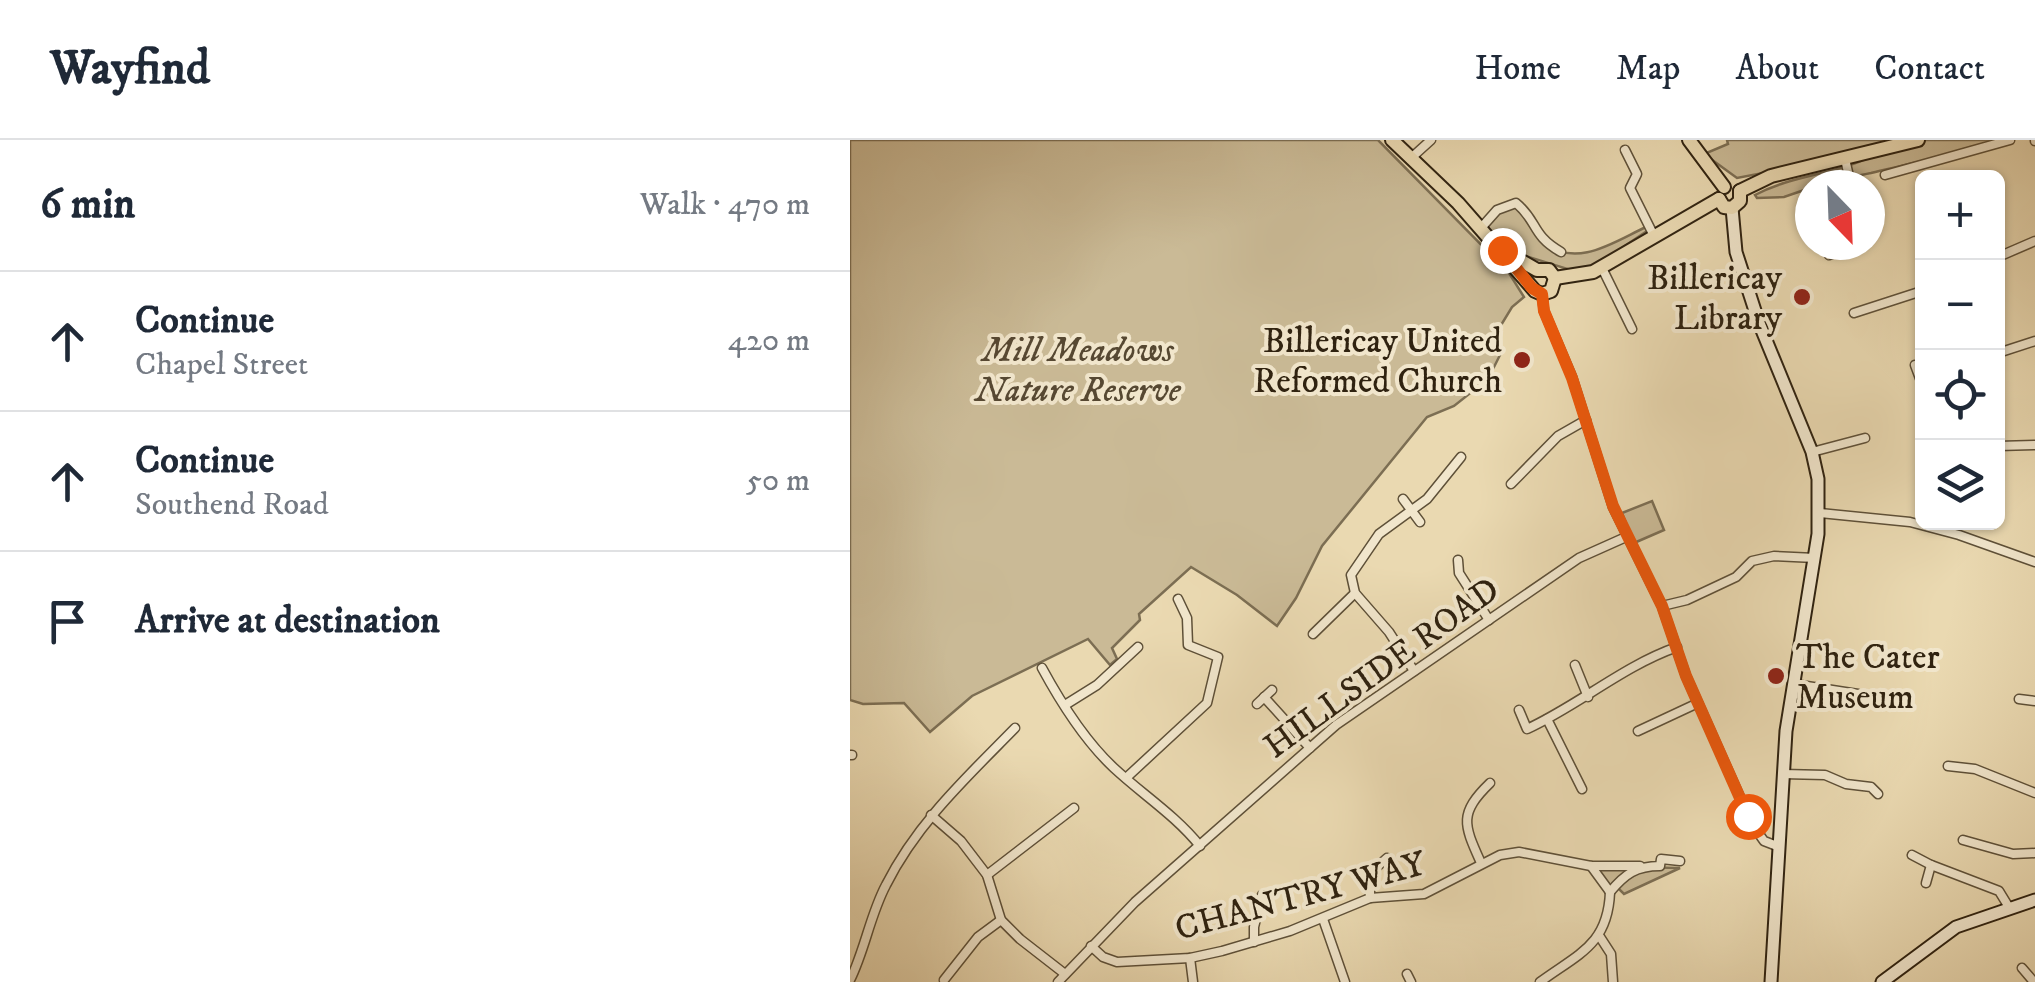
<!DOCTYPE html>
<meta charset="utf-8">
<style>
:root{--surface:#fff;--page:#f6f6f7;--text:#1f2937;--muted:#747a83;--line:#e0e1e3}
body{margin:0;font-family:"IM FELL DW Pica",serif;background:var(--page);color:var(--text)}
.controls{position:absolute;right:30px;top:30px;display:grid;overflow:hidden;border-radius:15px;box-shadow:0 2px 8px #0004}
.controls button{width:90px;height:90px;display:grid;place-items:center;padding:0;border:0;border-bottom:2px solid var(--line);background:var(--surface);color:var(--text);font:50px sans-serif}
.compass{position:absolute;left:945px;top:30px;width:90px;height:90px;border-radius:50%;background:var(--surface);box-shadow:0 2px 8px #0004;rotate:157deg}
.stop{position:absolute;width:30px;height:30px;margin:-22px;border:8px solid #ea580c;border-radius:50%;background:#fff}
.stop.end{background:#ea580c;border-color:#fff;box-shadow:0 2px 10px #0008}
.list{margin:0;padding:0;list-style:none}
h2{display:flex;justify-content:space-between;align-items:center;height:130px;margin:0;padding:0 40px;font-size:42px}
h2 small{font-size:32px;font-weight:400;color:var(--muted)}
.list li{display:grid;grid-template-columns:65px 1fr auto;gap:30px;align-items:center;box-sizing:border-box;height:140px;padding:0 40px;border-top:2px solid var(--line)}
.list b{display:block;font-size:38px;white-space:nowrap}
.list p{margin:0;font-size:32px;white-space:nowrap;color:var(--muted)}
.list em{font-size:32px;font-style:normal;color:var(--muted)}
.icon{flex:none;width:55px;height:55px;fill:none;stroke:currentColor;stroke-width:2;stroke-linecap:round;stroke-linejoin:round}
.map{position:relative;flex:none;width:1185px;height:842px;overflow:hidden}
header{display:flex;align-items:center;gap:60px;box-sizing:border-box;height:140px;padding:0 50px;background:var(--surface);border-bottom:2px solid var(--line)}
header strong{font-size:48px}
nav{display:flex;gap:55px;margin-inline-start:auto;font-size:35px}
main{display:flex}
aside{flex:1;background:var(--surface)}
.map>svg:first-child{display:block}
</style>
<header>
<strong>Wayfind</strong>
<nav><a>Home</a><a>Map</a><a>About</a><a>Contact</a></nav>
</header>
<main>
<aside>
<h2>6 min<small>Walk · 470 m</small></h2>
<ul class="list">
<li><svg class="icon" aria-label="ahead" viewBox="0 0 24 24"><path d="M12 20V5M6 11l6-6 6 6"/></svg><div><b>Continue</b><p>Chapel Street</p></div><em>420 m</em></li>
<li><svg class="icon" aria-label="ahead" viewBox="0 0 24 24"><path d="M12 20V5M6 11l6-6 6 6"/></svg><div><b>Continue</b><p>Southend Road</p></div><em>50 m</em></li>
<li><svg class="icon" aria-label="arrive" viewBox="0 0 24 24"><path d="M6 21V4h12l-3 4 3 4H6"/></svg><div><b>Arrive at destination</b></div></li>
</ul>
</aside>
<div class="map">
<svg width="1185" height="842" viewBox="0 0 1185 842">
<rect width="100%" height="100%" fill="#ead9b1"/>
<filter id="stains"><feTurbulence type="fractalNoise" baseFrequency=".002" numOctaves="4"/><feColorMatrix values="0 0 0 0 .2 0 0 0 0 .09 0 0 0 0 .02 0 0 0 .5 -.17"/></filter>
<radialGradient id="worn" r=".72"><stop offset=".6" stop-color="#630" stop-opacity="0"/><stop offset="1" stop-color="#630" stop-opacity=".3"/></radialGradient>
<!-- green -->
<g fill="#caba96" stroke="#7c6e53" stroke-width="2.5">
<path d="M0,0h528l131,133 15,24 -12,10 -17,28 6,18 -13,26 -34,27 -27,11 -105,129 -26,52 -19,28 -40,-31 -46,-28 -52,47 1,6 -28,28 5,11 -7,6 -22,-26 -116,57 -42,36 -26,-29 -41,1 -13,-4z"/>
<path d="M877,0h283c-46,12 -93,22 -139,33 -22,4 -38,12 -61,12v3l-26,9 -27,1 -2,-3c41,-22 88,-20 128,-45l-146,28 -33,-24 24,-10z"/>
<path d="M666,63c8,12 17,31 28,40 34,26 71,-2 104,-17l2,3 -52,35 -21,8 -64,-20 -31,-26 15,-16z"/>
<path d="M802,361l12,29 -30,13 -12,-30z"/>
<path d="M741,726l89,2 -56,26 -8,-8 -6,6z"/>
</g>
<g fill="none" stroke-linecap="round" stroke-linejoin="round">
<defs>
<g id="street">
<path d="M1185,0v1"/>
<path d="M775,10l12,24 -7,14 24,48"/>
<path d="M560,19l21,-19"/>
<path d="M995,19l6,26"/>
<path d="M1035,35l125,-35"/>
<path d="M631,88l16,-18 19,-7c22,18 15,32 45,49"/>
<path d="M979,115l27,-10"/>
<path d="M1148,117l37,-16"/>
<path d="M752,128l30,61"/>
<path d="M692,154l2,17 28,66 41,130 49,99 24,70 66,148 12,17 13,5"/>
<path d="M1004,173l68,-22"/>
<path d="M1148,213l37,-12"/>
<path d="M1065,225l6,16"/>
<path d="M1148,306l37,-1"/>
<path d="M962,312l53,-14"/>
<path d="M661,344l47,-48 28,-16"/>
<path d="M553,359l17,23"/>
<path d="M970,373l90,9 49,13 76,27"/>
<path d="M608,420l1,13 30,47"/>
<path d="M812,466l25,-6 49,-23 16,-16 22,-5 41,2"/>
<path d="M463,494l42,-41"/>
<path d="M725,525l13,32"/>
<path d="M192,528c19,35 43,73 72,100 29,27 61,47 86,78"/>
<path d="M564,531l-25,-39 -34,-39 -4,-18 28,-41 48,-35 34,-42"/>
<path d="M944,544l64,10 30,9"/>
<path d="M414,557l46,51"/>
<path d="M1169,559l16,2"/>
<path d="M407,564l15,-14"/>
<path d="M215,565l32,-20 41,-38"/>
<path d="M669,570l8,19c52,-24 96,-63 150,-82"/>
<path d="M697,579l35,70"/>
<path d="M788,591l60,-28"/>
<path d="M0,615h2"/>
<path d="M1098,626l27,3 60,24"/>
<path d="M933,634l42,1 21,9 25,3 7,7"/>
<path d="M276,638l81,-75 11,-46 -30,-12 -1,-27 -9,-19"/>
<path d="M81,675l30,26 26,34 14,45 19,19 45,35"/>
<path d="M1113,700l50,14 22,-1"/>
<path d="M1062,715l19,10 68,26 11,18"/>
<path d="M631,723c-17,-38 -23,-49 9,-80"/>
<path d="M741,726l19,26"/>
<path d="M137,735l87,-67"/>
<path d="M1076,743l5,-18"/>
<path d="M760,752c15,-18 26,-26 50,-26l1,-7 19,2"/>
<path d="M520,758v-25l17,-15"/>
<path d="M473,779l22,63"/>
<path d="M750,797l11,17 2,28"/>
<path d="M404,802v-15l8,-32"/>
<path d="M241,806l12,11 14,5 73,-4 32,-7 68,-20 80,-33 54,-4 76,-39 19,-3 72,14h49"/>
<path d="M340,818l3,24"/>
<path d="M1172,828l12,14"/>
<path d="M557,834l4,8"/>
<path d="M0,840c15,-30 20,-65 36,-95 31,-62 81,-108 129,-157"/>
<path d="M94,840l34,-43 23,-17"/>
<path d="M208,842l77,-80 201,-177 243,-167 47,-21"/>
<path d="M690,842c38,-28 68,-37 70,-90"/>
</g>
<g id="secondary">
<path d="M882,68l4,44 23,71 53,129 6,27v55l-32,197 -15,251"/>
<path d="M1032,842l74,-55 79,-27"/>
</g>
<g id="primary">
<path d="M542,0l66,63 77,88 7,3 9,-3 4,-13"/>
<path d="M839,0l35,47"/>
<path d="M890,51l31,-15 147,-36"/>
<path d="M869,59l5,8 8,1 8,-7v-10"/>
<path d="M661,115l26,15h12l6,8"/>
<path d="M705,138l38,-6 126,-73"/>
</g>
</defs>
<!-- street casing -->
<use href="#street" stroke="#5e5038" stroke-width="11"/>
<!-- secondary casing -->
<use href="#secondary" stroke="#2f2210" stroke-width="15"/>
<!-- primary casing -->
<use href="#primary" stroke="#2f2210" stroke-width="16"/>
<!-- street -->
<use href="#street" stroke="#f1e6cc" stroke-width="8"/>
<!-- secondary -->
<use href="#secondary" stroke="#f1e6cc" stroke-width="11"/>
<!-- primary -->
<use href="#primary" stroke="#ead9b1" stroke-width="12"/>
</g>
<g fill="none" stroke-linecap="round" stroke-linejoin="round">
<!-- route -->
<path stroke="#ea580c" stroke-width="12" d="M652,110l30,38 10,6 2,17 28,67 41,128 49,100 24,70 62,140"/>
</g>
<!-- markers -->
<g fill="#8f2418" stroke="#f1e6cc" stroke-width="4">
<circle cx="952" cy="157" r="10"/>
<circle cx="672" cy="220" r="10"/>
<circle cx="926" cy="536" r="10"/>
</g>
<g text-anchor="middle" stroke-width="8" stroke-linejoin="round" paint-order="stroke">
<!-- poi labels -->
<g font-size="35" fill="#2f2210" stroke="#f1e6cc" text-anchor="end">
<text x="932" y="149">Billericay<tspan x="932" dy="40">Library</tspan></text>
<text x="652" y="212">Billericay United<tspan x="652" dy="40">Reformed Church</tspan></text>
<text x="946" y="528" text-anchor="start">The Cater<tspan x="946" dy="40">Museum</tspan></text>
</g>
<!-- park labels -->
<g font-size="35" font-style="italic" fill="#564832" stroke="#f1e6cc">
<text x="228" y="221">Mill Meadows<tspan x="228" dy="40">Nature Reserve</tspan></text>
</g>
<!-- street labels -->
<g font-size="35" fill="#2f2210" stroke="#f1e6cc">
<text transform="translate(531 527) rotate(-36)" y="12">HILLSIDE ROAD</text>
<text transform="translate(450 755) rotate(-15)" y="12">CHANTRY WAY</text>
</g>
</g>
<rect width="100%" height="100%" filter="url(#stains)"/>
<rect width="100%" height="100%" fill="url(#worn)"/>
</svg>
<div class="controls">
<button>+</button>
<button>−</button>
<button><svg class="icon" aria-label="locate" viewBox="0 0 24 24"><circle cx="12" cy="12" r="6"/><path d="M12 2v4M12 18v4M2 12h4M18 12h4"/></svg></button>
<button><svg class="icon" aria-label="layers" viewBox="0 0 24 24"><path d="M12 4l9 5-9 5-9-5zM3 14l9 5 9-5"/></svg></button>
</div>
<svg class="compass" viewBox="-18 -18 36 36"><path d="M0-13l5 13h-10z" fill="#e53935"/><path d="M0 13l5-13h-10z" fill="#747a83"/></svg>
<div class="stop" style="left:898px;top:676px"></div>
<div class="stop end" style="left:652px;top:110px"></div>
</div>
</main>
